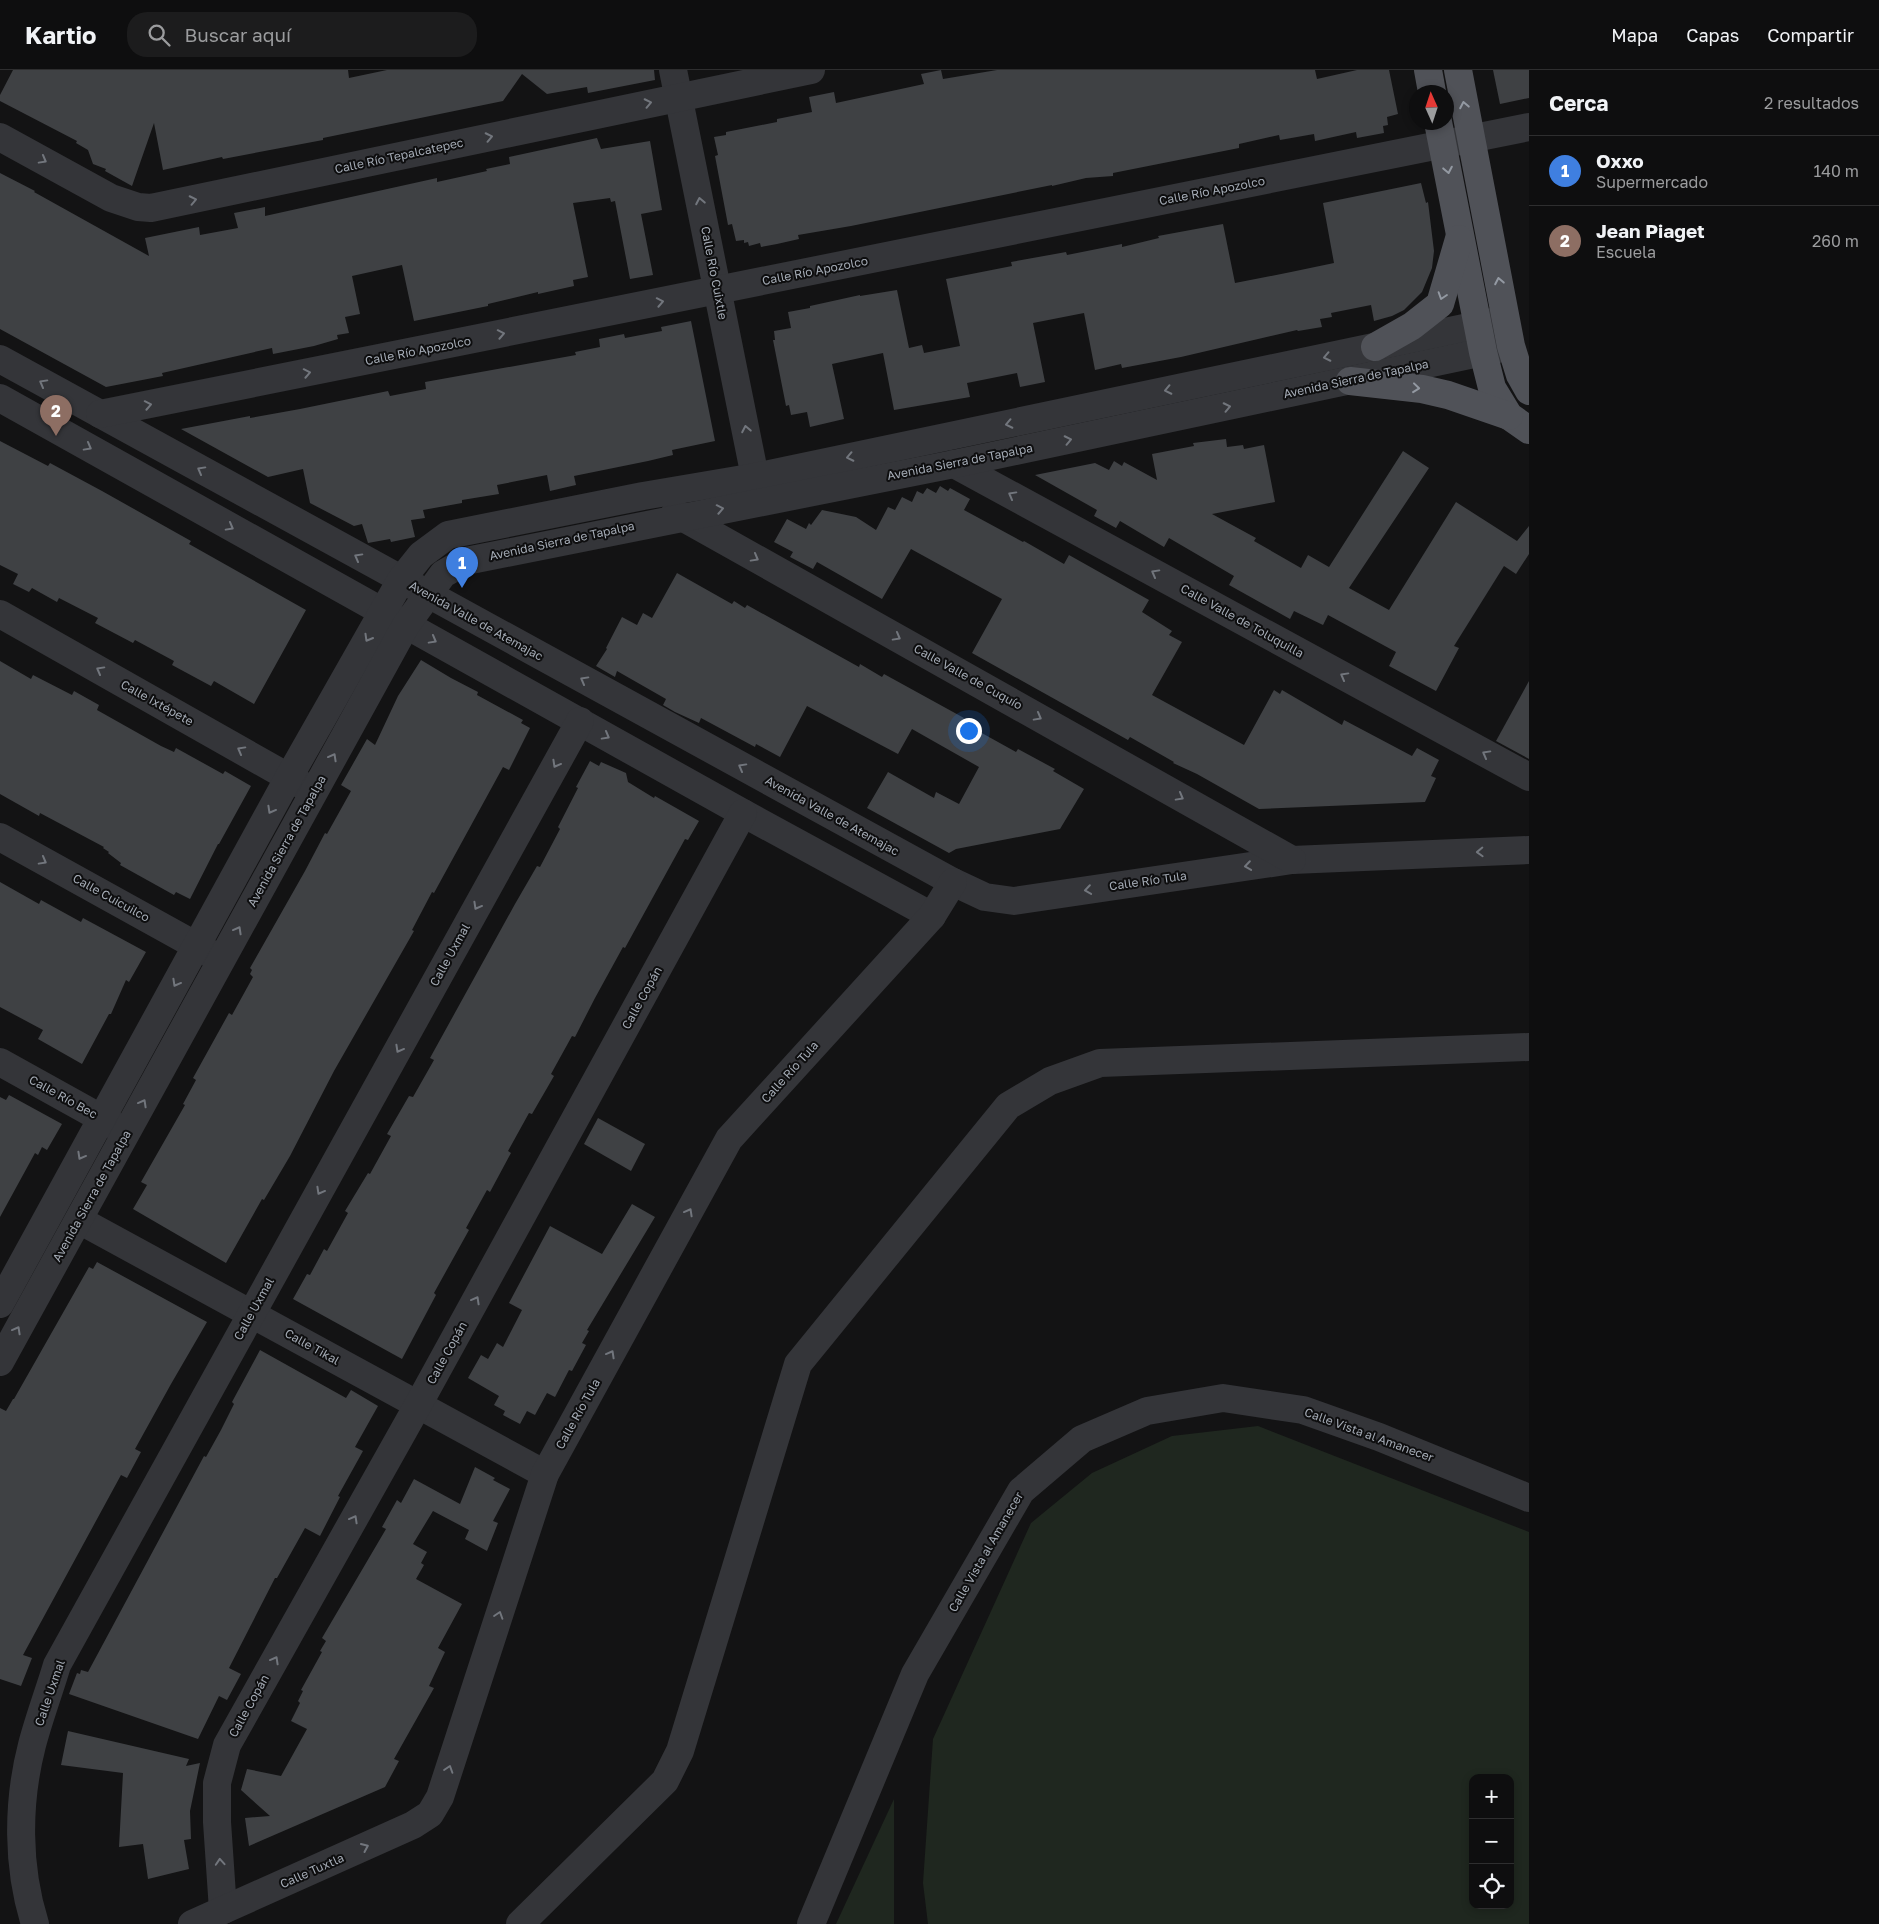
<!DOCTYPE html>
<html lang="es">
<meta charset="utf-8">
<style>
:root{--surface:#0e0e0f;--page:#1c1c1d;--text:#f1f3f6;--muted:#9b9c9e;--line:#2e2e2f;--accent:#d93025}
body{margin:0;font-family:"Golos Text",sans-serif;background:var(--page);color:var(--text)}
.controls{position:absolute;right:15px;bottom:15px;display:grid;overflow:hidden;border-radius:10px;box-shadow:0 2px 8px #0003}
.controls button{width:45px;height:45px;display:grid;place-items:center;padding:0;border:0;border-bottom:1px solid var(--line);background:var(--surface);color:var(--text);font:25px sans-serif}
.compass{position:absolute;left:1409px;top:15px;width:45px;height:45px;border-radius:50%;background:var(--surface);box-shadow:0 2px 8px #0003;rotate:357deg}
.you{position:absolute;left:968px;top:660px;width:18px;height:18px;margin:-12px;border:4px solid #fff;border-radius:50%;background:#1a73e8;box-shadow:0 0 0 8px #1a73e833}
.badge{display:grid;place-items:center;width:32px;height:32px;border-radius:50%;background:var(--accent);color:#fff;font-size:16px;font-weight:700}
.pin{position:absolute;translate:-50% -41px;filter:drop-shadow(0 1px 2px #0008)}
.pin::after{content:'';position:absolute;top:26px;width:18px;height:15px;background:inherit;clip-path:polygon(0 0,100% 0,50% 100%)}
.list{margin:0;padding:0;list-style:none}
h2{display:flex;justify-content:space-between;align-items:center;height:65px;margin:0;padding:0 20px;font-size:21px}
h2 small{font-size:16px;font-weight:400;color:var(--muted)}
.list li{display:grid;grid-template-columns:32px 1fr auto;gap:15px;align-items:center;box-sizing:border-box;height:70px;padding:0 20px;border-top:1px solid var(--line)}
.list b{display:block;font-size:19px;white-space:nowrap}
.list p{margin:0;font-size:16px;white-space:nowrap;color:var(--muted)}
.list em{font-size:16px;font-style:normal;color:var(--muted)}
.icon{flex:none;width:28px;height:28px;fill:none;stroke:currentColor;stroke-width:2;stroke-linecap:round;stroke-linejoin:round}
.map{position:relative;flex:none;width:1529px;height:1854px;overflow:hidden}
header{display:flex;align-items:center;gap:30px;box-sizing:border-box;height:70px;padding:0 25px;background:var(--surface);border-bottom:1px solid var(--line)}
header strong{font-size:24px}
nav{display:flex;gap:28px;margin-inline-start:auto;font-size:18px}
.search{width:350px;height:45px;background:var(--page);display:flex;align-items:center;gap:12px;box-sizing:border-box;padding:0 18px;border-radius:20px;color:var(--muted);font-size:19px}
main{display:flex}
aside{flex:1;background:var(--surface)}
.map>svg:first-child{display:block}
</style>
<header>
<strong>Kartio</strong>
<div class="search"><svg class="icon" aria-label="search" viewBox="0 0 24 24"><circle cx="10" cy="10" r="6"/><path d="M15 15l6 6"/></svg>Buscar aquí</div>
<nav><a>Mapa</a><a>Capas</a><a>Compartir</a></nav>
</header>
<main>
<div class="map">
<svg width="1529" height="1854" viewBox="0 0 1529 1854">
<rect width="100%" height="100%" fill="#131314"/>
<!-- green -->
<g fill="#1f271f" fill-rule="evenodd">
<path d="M1258,1356l271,106v392h-601l-5,-41 10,-144 98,-216 61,-50 80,-37zM1473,1708h37v127h-37z"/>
<path d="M894,1729v125h-58z"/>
</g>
<!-- building -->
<g fill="#3f4144">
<path d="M13,0h335l1,8 38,-8h267l1,10 -67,13 -1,-6 -40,7 -25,-20 -19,27 -180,37v2l-100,19 -1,-2 -59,13 -9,-47 -22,63 -27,-15 1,-2 -13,-5 -5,-14 -12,-7 1,-2 -77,-40v-6z"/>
<path d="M941,0l2,9 54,-9h318l2,9 40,-9h32l9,44 -11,3 1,8 -5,1 1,7 -27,5 -1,-6 -41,9 -1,-7 -34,6 -1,-5 -40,9v4l-126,25v3l-27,2 -34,8v-1l-201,41 -53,9 1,4 -22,5 -16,3 -1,-4 -11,3 -1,-4 -4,1v-3l-8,1 -4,-17 -4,1 -13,-69 3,-1 -4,-18 12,-2v-3l51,-10v-3l35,-7 -3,-15 25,-5 2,11 88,-19 -3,-10z"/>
<path d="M1493,0h36v28l-29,6z"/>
<path d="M597,68l4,11 49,-8 12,69 -21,4 12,61 -23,4 -15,-78 -4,1 -1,-4 -37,5 15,74 -15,3 1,6 -36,8v-2l-50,12v2l-74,15 -12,-56 -50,11 8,38 -15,3 4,16 -12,2 1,4 -24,7 -41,8 -1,-6 -110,25 1,3 -57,11 -106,-58v-156l35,18 -1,1 115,64 -4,-18 54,-11 1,8 38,-7 -4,-15 31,-6v9l172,-38v4l50,-11 -1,-2 24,-5 -1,-7z"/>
<path d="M1421,113l5,20 2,-1 6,49 -2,17 -10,24 -18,18 -12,6 -18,5 -3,-16 -40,8 1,4 -12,2 2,8 -24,4 -1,-1 -116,27 -59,11 -1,-4 -26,6 -11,-57 -51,10 12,59 -25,5 -3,-14 -50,10 3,14 -76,13 -11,-57 -51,11 12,55 -34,8 -3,-15 -16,3 -2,-10 -3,1 -13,-66h2l-1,-9 17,-3 -3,-16 22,-4v-2l50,-11v1l37,-6 12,58 13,-3 2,8 36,-7 -14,-67 66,-13 -1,-4 55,-10 1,3 55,-11v3l37,-9 -1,-2 65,-12 12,59 56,-11 43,-9 -11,-60z"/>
<path d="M691,251l24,120 -43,9 1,5 -25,6 -74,15 2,9 -26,6 -3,-16 -50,10 2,9 -37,6v3l-39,7 2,8 -14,2 4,17 -24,5 -1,-3 -22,4 -6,-19 -8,2 -44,-23 -7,-34 -35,8 -87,-48 69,-13v2l50,-9 88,-18 2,5 36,-7 -1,-7 151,-27 -1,-3 25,-5 -1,-8 25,-5 1,4 37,-7 -1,-4z"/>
<path d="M1226,369l1,8 16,-2 1,4 20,-4 11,57 -63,12 44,24 -2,3 47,27 7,-13 21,12 74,-116 26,17 -80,120 40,22 67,-108 61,39 12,-15v28l-13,20 -12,-8 -50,80 5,2 -23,43 -47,-25 7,-14 -68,-37 -5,10 -29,-14 -4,8 -61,-34 5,-9 -65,-38 -5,9 -44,-26 -4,7 -22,-12 3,-6 -62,-35 60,-12 14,7 5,-9 8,5 2,-4 33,18 -5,-26 42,-8 -1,-3z"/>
<path d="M0,371l48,25 2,-3 52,28 89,50 -2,3 117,66 -52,94 -40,-23 -3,5 -39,-21 2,-4 -39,-21 -2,3 -38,-20 3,-5 -39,-20 -2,4 -25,-14 -3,4 -16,-8 5,-10 -18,-9z"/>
<path d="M940,416l8,5 2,-3 20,11 -6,11 59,32 1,-1 40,23 5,-9 80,45 -7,12 30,19 -3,4 13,7 -30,53 92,50 30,-55 6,4 2,-4 60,35 2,-5 68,36 5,-8 22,12 -8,16 5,2 -11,24 -166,7 -62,-35 -24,-11 1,-1 -44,-25 -2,3 -156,-87 30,-54 -91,-50 -29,50 -65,-37 -4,7 -23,-12 3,-5 -19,-10 13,-23 19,10 3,-6 2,2 11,-15 34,7 20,13 12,-23 7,3 7,-13 10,5 5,-11 6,3 4,-6 9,5z"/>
<path d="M677,503l55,31 2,-3 11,7 2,-3 112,62 1,-3 22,13 2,-3 80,44 -2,4 54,30 2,-3 37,20 -2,2 31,18 -24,40 -104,20 -7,4 -82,-45 21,-36 46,26 2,-6 23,12 20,-37 -67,-38 -14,25 -91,-48 -27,51 -24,-13 -1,3 -54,-29 -2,5 -24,-11 -12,-7 3,-6 -49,-28 -2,6 -19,-11 11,-17 -1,-1 16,-31 15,8 6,-12 9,5z"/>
<path d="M421,590l30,18 27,14 -1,3 46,25 -2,3 9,5 -21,42 -6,-3 -69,126 -2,-1 -20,38 2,1 -80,140 -44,85 -26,44 -2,-1 -36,64 -93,-54 14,-24 -6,-3 44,-77 -2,-1 13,-24 -3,-2 36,-65 3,2 21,-38 -3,-3 2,-4 -2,-2 55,-97 20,-38 2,1 24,-43 -10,-6 26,-46 8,6 23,-49z"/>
<path d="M0,591l31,18 2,-4 39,20 2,-4 25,14 -2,5 64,36 13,6 2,-4 47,26 2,-3 26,15 -32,58h-1l-28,55 -14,-7 -2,3 -54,-30 1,-2 -13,-10 1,-1 -6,-4 1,-1 -64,-34 -1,3 -39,-22z"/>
<path d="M1529,611v78l-33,-18z"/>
<path d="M590,691l9,5 2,-4 25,11 2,9 26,16 1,-2 44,25 -11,19 -3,-1 -60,109 -2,-1 -28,51 -20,39 -3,-1 -21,38 3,2 -22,38 -3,-1 -21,38 3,2 -21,39 -3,-2 -21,38 3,2 -35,63 2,2 -34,64 -109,-60 14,-25 3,1 14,-26 3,2 21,-38 -3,-2 23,-38 2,1 21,-38 -4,-2 22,-38 4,1 21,-37 -4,-2 85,-154 22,-38 3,1 20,-38 -2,-2 20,-39 -2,-1z"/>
<path d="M0,812l39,22 2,-4 40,22 2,-4 63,34 -17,30 -3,-2 -15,34h-2l-27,50 -44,-25 5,-9 -43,-23z"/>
<path d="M9,1025l53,29 -15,26 -5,-3 -4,8 -3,-2 -35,64v-120l6,3z"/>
<path d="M598,1048l47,26 -14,27 -47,-27z"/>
<path d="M632,1134l23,13 -68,113 2,1 -7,12 4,2 -14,26 -3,-1 -14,27 -8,-4 -12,22 -8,-4 -7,13 -17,-9 2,-4 -11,-6 5,-9 -31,-18 13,-23 7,4 9,-16 6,4 19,-37 -13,-7 41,-77 52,28z"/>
<path d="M97,1192l110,60 -36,62 -36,65 6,3 -14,26 -6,-3 -98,180 9,3 -11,28 -21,-7v-271l6,3 7,-12h1l75,-132 4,2z"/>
<path d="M260,1280l86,48 5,-8 27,16 -23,41 8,4 -25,45 2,1 -20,39 -15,-8 -28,50h-2l-46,90 12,6 -14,26 -8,-4 -21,43 -129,-45 8,-21 3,1 1,-4 7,2 116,-216 2,1 15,-27 13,-26 -2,-2z"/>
<path d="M475,1397l20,11 -2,2 17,9 -17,32 5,2 -11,28 -22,-12 4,-9 -36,-19 -20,33 14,8 -6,11 3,2 -8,14 46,25 -24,44 7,4 -16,34 5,2 -40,71 5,2 -14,26 -136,59 -4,-28 25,-2 -29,-26 6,-21 34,7 26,-47 -16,-8 9,-18 -2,-2 5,-10 -2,-1 21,-38 -2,-1 6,-10 -4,-3 64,-109 -4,-2 15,-27 4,3 13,-24 46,25z"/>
<path d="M68,1661l121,28 -3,7 14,-3 -10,48 1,28 -7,1 5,29 -41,10 -5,-35 -24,3 4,-74 -62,-8z"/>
</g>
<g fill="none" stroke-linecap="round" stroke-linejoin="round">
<!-- minor -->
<g stroke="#343539" stroke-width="28">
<path d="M673,0l82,407"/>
<path d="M0,67l111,61 27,9 13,1 660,-138"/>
<path d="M0,289l953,523 32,15 29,4 278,-41 237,-10"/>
<path d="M0,328l743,415 189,103"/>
<path d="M100,344l1429,-287"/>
<path d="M954,394l575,313"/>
<path d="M675,443l617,347"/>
<path d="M0,544l304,172"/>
<path d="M0,767l213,118"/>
<path d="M0,992l117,65"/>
<path d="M79,1150l466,254"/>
<path d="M0,1234l289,-527 112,-197 20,-25 27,-20 195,-39 112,-19 747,-157"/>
<path d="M0,1292l406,-737 37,-51 23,-13 488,-97 553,-117"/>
<path d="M223,1840l-6,-88v-39l10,-38 191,-340 325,-592"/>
<path d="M35,1854c-18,-57 -18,-121 -3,-179 7,-27 17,-53 25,-80l523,-944"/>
<path d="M192,1854l221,-99 17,-11 10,-17 105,-323 184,-335 203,-223 21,-34"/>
<path d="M520,1854l145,-143 15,-30 118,-387 210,-258 42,-25 50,-18 429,-16"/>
<path d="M811,1854l104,-250 106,-183 61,-52 65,-28 76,-13 80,12 76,27 150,61"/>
</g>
<!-- major -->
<g stroke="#505258" stroke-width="28">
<path d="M1428,0l4,22"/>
<path d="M1458,0l53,276 9,29 9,16"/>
<path d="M1438,52l45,230 9,36 17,28 20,14"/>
<path d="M1375,277l37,-21 28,-22 19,-65"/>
<path d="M1350,311l72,8 26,6 61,21"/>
</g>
</g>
<!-- one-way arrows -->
<defs><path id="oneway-chevron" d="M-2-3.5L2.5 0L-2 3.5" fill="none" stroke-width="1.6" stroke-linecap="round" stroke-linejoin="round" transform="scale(1.25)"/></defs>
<g stroke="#72767d">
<use href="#oneway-chevron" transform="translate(648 33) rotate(-12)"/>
<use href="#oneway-chevron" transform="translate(489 67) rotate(-12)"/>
<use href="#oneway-chevron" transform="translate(43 90) rotate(29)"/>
<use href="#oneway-chevron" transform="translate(193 130) rotate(-12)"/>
<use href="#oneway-chevron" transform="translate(700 131) rotate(-101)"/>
<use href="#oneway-chevron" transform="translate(660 232) rotate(-11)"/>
<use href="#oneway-chevron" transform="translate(501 264) rotate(-11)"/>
<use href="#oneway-chevron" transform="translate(1327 287) rotate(168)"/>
<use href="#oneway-chevron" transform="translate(307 303) rotate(-11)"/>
<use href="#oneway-chevron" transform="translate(43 313) rotate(-151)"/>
<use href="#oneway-chevron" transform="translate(1168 320) rotate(168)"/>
<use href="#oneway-chevron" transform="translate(148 335) rotate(-11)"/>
<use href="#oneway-chevron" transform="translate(1227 337) rotate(-12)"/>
<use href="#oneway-chevron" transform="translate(1009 354) rotate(168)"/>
<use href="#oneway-chevron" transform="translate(746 359) rotate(-101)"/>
<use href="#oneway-chevron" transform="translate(1068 370) rotate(-12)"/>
<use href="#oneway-chevron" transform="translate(88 377) rotate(29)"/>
<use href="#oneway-chevron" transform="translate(850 387) rotate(168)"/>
<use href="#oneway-chevron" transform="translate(201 400) rotate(-151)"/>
<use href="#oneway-chevron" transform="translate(1012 425) rotate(-151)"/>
<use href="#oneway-chevron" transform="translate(720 439) rotate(-11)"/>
<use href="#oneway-chevron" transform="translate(230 457) rotate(29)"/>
<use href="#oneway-chevron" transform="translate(358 487) rotate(-151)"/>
<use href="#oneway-chevron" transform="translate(755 488) rotate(29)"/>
<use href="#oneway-chevron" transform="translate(1155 503) rotate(-151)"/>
<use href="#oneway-chevron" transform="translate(897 567) rotate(29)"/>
<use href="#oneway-chevron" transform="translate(368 568) rotate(120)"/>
<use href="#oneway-chevron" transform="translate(433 570) rotate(29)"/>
<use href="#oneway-chevron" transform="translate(100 600) rotate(-151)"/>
<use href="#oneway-chevron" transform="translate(1344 606) rotate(-151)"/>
<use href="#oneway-chevron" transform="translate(584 610) rotate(-151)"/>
<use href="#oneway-chevron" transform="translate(1038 647) rotate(29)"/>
<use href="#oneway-chevron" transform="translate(606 666) rotate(29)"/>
<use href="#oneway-chevron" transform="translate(241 680) rotate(-151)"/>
<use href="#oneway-chevron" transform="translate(1486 684) rotate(-151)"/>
<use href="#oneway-chevron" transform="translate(333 687) rotate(-61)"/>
<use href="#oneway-chevron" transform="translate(556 694) rotate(119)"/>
<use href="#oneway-chevron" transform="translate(742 697) rotate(-151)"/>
<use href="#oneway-chevron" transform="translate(1180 727) rotate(29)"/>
<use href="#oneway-chevron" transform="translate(271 740) rotate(119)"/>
<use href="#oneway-chevron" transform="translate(1480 782) rotate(178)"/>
<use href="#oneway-chevron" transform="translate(43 791) rotate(29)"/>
<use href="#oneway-chevron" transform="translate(1248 796) rotate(172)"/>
<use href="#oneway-chevron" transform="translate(1088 820) rotate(172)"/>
<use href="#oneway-chevron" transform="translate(477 836) rotate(119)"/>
<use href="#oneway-chevron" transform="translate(238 860) rotate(-61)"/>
<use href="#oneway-chevron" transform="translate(176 913) rotate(119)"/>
<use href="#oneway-chevron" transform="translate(399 979) rotate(119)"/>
<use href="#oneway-chevron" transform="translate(143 1033) rotate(-61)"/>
<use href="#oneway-chevron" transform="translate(81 1086) rotate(119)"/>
<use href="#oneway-chevron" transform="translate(320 1121) rotate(119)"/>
<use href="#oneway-chevron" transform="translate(689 1142) rotate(-61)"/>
<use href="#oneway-chevron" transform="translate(476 1230) rotate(-61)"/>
<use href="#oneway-chevron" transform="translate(17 1260) rotate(-61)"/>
<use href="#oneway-chevron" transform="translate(611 1284) rotate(-61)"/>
<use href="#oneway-chevron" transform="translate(354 1449) rotate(-61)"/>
<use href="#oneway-chevron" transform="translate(499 1545) rotate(-72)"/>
<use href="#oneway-chevron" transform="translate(275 1590) rotate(-61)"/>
<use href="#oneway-chevron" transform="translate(449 1699) rotate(-72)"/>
<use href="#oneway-chevron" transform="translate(365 1777) rotate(-24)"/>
<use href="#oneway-chevron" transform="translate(220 1792) rotate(-94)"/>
</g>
<g stroke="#9399a2">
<use href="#oneway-chevron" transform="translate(1464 35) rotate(-101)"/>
<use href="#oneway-chevron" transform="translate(1448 100) rotate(79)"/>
<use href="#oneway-chevron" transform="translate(1499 211) rotate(-101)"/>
<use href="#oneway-chevron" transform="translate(1442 226) rotate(108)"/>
<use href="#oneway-chevron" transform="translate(1416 318) rotate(6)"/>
</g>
<g text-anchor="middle" stroke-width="4" stroke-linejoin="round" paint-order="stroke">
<!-- street labels -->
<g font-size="12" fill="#a4abb5" stroke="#0e0e0f">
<text transform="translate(399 86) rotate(-12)" y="4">Calle Río Tepalcatepec</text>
<text transform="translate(1212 121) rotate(-11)" y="4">Calle Río Apozolco</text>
<text transform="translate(815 201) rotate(-11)" y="4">Calle Río Apozolco</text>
<text transform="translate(714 203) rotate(79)" y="4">Calle Río Cuixtle</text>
<text transform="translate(418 281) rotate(-11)" y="4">Calle Río Apozolco</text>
<text transform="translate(1356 309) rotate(-12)" y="4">Avenida Sierra de Tapalpa</text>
<text transform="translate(960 392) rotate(-11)" y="4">Avenida Sierra de Tapalpa</text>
<text transform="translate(562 471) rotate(-12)" y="4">Avenida Sierra de Tapalpa</text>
<text transform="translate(476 551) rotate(29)" y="4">Avenida Valle de Atemajac</text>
<text transform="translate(1242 551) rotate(29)" y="4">Calle Valle de Toluquilla</text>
<text transform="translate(968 607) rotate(29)" y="4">Calle Valle de Cuquío</text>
<text transform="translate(157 633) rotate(29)" y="4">Calle Ixtépete</text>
<text transform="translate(832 746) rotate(29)" y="4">Avenida Valle de Atemajac</text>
<text transform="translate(287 771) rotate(-61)" y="4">Avenida Sierra de Tapalpa</text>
<text transform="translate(1148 811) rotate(-8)" y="4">Calle Río Tula</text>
<text transform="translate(111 828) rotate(29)" y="4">Calle Cuicuilco</text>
<text transform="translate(450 885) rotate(-61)" y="4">Calle Uxmal</text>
<text transform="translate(642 928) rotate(-61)" y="4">Calle Copán</text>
<text transform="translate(790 1002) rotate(-48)" y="4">Calle Río Tula</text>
<text transform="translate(63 1027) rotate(29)" y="4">Calle Río Bec</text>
<text transform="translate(92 1126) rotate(-61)" y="4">Avenida Sierra de Tapalpa</text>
<text transform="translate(254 1239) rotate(-61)" y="4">Calle Uxmal</text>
<text transform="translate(312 1277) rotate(29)" y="4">Calle Tikal</text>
<text transform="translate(447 1283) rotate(-61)" y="4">Calle Copán</text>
<text transform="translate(578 1344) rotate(-61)" y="4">Calle Río Tula</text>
<text transform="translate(1369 1365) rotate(20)" y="4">Calle Vista al Amanecer</text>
<text transform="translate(986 1482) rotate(-60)" y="4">Calle Vista al Amanecer</text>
<text transform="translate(50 1623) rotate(-71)" y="4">Calle Uxmal</text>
<text transform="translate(249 1636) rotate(-61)" y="4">Calle Copán</text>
<text transform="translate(312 1801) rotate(-24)" y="4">Calle Tuxtla</text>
</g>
</g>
</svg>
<div class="controls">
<button>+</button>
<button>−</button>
<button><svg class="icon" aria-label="locate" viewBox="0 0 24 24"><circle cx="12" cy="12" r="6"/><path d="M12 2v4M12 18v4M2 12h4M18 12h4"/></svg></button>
</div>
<svg class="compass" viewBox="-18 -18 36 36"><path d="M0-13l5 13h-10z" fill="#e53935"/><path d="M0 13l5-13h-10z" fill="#9b9c9e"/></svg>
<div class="you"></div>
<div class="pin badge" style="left:462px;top:518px;background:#3f7fe0">1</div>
<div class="pin badge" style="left:56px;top:366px;background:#8d6e63">2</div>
</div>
<aside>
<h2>Cerca<small>2 resultados</small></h2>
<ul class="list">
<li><span class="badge" style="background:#3f7fe0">1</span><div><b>Oxxo</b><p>Supermercado</p></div><em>140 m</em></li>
<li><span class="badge" style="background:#8d6e63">2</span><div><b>Jean Piaget</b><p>Escuela</p></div><em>260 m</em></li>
</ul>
</aside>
</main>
